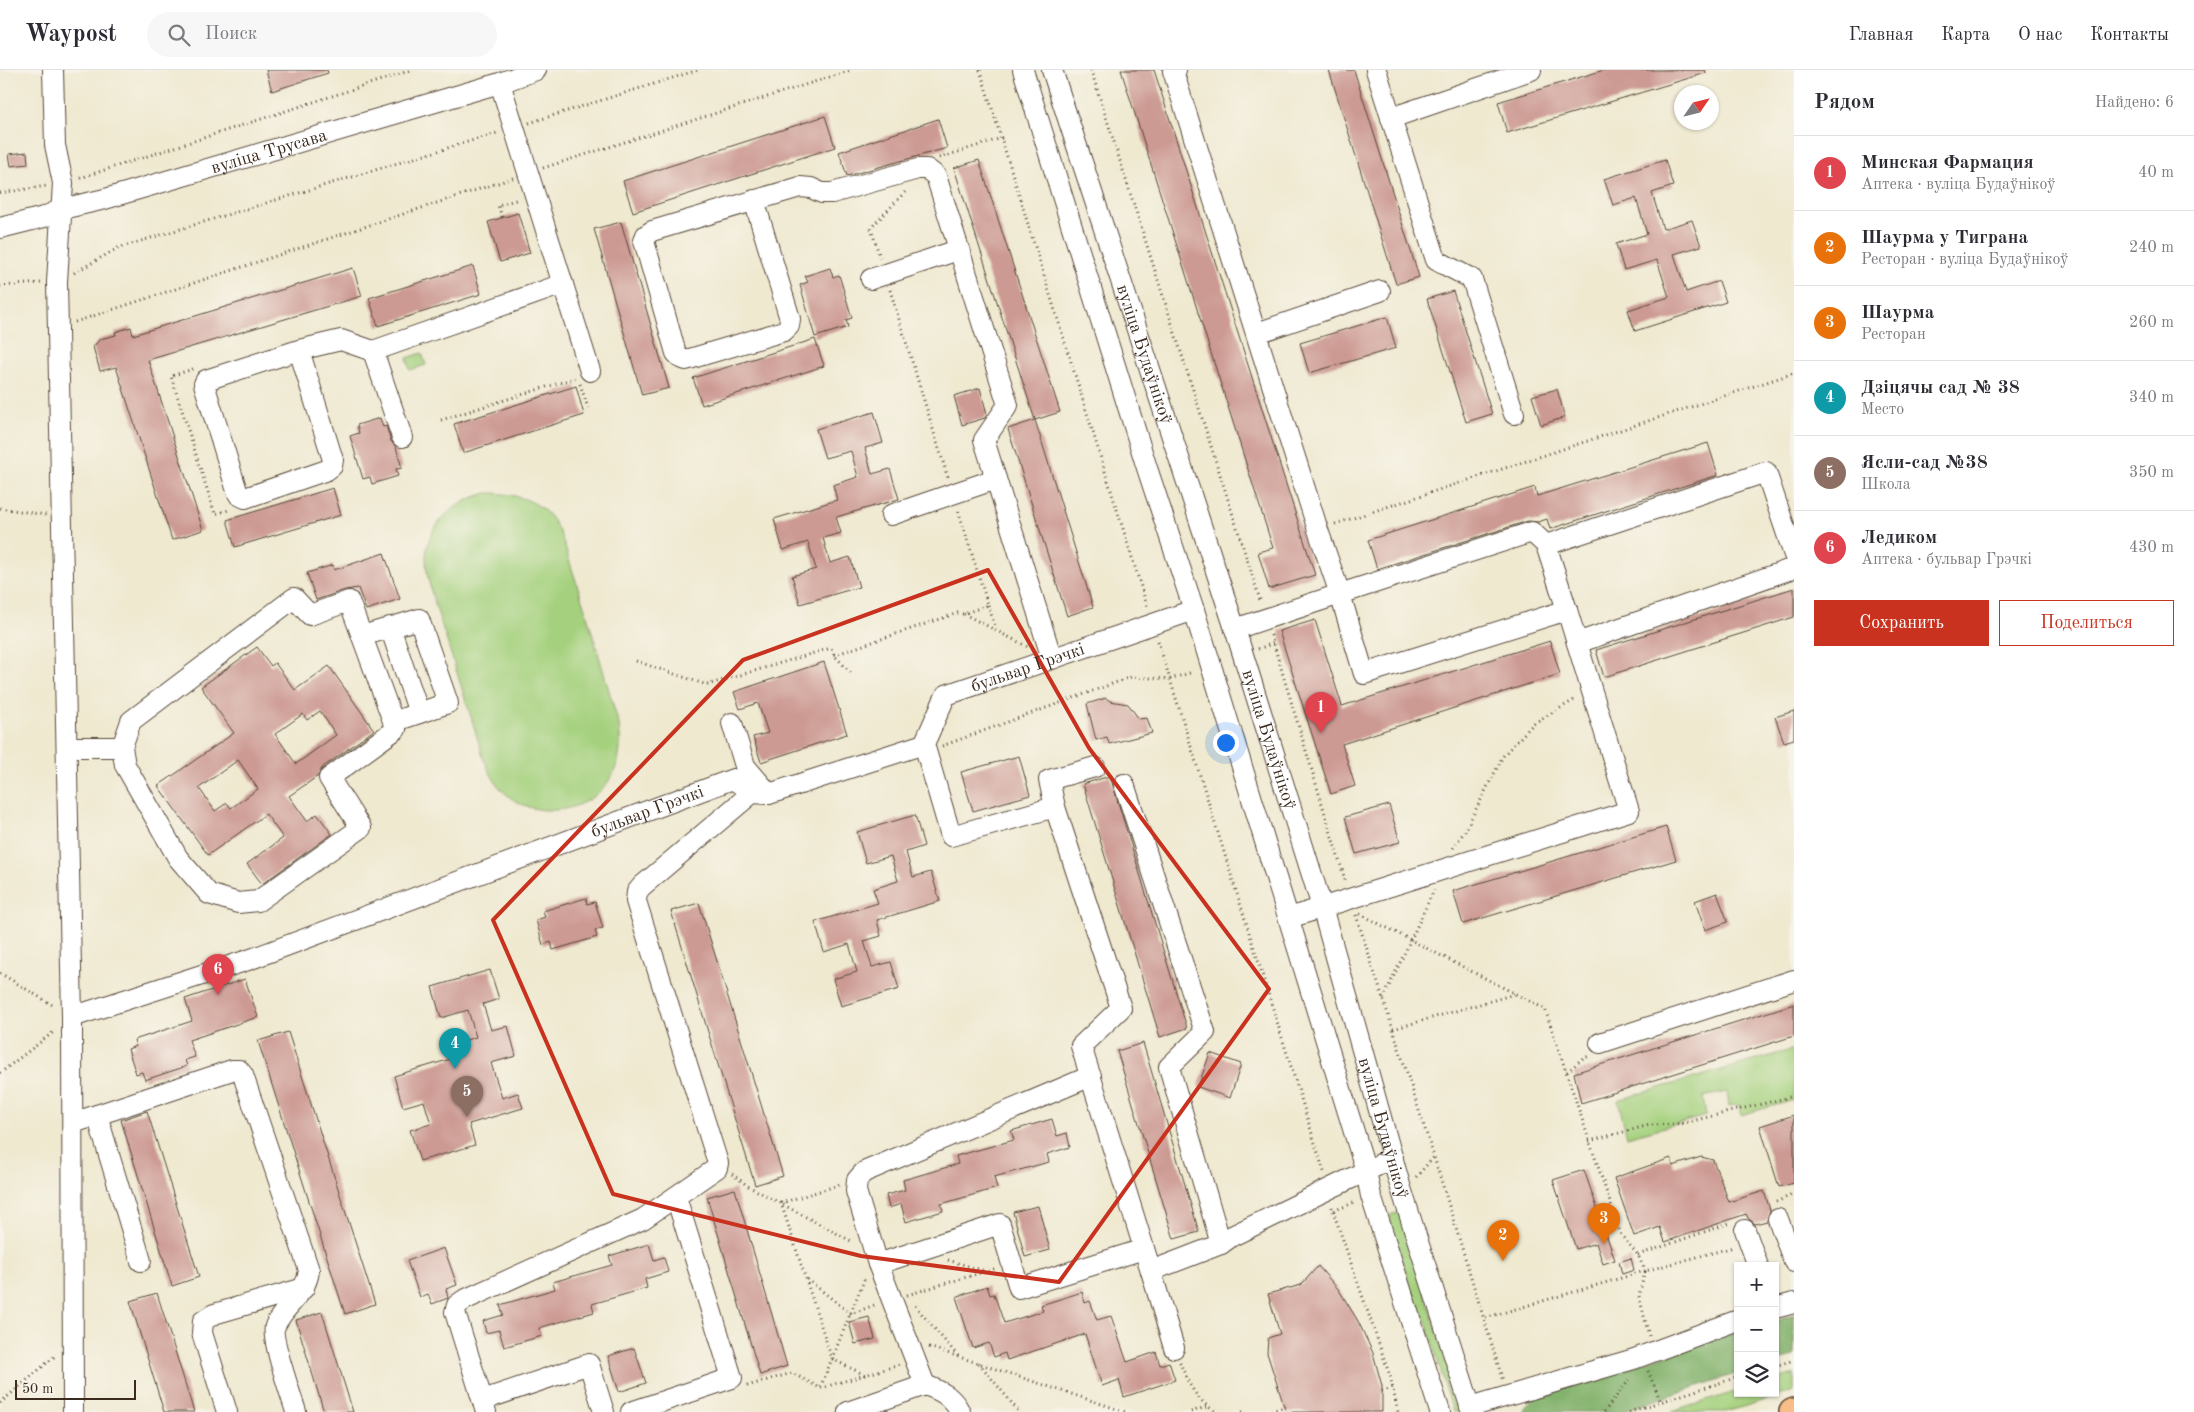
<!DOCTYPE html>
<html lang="ru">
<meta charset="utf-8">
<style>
:root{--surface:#fff;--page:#f7f7f7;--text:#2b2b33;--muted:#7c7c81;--line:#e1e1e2;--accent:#c8321e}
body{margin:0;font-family:"Old Standard TT",serif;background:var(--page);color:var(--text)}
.controls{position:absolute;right:15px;bottom:15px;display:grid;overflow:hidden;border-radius:0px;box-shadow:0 1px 4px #0004}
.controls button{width:45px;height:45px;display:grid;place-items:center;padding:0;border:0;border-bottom:1px solid var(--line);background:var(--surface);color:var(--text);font:25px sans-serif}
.compass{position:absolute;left:1674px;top:15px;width:45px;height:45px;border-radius:50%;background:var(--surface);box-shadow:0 1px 4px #0004;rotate:55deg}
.scale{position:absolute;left:15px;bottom:12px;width:121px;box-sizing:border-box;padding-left:5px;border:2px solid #3b2a1e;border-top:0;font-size:14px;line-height:18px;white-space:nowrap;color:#3b2a1e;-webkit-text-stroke:4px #f7f3e8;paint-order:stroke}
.you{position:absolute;left:1225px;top:672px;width:18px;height:18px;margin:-12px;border:4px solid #fff;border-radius:50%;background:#1a73e8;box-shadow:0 0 0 8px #1a73e833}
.badge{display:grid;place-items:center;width:32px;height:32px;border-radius:50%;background:var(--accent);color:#fff;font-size:16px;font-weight:700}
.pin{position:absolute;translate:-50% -41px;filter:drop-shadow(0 1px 2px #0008)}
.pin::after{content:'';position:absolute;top:26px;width:18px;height:15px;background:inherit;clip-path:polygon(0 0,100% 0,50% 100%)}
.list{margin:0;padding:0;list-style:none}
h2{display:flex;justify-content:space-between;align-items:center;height:65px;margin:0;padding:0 20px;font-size:21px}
h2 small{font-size:16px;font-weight:400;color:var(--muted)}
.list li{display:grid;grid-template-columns:32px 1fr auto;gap:15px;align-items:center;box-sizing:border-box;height:75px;padding:0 20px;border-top:1px solid var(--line)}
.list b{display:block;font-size:19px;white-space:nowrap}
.list p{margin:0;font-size:16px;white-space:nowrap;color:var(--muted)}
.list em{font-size:16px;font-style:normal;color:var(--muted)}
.actions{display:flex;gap:10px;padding:15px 20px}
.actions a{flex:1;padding:11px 0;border:1px solid var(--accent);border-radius:0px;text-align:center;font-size:18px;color:var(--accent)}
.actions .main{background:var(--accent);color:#fff}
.icon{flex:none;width:28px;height:28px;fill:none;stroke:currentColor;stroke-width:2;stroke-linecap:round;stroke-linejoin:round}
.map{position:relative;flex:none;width:1794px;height:1342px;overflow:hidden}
header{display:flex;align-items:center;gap:30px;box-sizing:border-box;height:70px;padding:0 25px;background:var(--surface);border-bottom:1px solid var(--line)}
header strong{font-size:24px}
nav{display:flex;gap:28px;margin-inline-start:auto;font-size:18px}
.search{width:350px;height:45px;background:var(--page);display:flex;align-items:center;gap:12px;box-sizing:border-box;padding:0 18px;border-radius:28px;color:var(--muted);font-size:19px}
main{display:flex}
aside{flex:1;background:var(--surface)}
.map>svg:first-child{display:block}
</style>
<header>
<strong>Waypost</strong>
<div class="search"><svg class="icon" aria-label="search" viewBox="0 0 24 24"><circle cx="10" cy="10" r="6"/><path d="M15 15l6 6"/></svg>Поиск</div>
<nav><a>Главная</a><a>Карта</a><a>О нас</a><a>Контакты</a></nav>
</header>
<main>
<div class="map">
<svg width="1794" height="1342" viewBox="0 0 1794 1342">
<rect width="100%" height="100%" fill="#f7f3e8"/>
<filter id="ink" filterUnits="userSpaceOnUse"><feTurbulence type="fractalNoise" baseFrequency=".02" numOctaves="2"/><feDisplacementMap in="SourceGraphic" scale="10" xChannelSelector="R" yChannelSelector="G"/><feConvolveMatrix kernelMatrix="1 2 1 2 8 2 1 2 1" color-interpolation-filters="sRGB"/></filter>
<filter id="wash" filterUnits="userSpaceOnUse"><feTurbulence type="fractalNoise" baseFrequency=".0096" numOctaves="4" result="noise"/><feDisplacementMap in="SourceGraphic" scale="20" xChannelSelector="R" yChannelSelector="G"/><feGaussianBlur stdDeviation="1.12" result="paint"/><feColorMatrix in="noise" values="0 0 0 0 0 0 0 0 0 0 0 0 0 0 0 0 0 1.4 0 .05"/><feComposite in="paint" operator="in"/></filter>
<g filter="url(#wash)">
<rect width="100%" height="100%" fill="#efe9d0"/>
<!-- green -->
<g fill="#a5d17e" stroke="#707e4e">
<path d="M422,283l4,12 -16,5 -3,-12z"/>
<path d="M487,423c22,0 44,4 60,20 15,16 19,39 26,59 17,50 31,102 46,153 2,16 2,30 -4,45 -18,41 -74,53 -108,25 -12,-10 -18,-24 -24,-38 -12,-42 -26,-83 -39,-125 -7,-23 -18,-49 -18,-74 1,-36 31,-57 61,-65z"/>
<path d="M1794,979v51l-53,15 -2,-10 -10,1 -2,-14 -24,5 3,19 -79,21 -9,-37z"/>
<path d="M1398,1143l4,4 59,195h-8l-28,-94 -13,-26 -21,-66 -1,-8 2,-4z"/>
<path d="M1794,1304v17l-68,21h-55l67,-21v2h37v-13z"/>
</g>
<!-- forest -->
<g fill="#84b36d" stroke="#606e46">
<path d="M1794,1245v41l-19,5v-40z"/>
<path d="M1738,1262v41l-118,39h-95l-1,-3 10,-12z"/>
</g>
<g id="blocks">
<!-- building -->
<g fill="#cc9a93" fill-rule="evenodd">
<path d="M266,0h61l1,3 -56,18z"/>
<path d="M1121,0h33l161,505 -46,14 -11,-37 15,-4z"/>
<path d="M1329,0h25l65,207 -23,7z"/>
<path d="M1604,0h101l1,3 -199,60 -9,-31z"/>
<path d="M825,46l10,31 -202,65 -10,-31z"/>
<path d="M938,49l9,29 -100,28 -8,-24z"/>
<path d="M27,82l1,12 -17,2 -2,-12z"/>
<path d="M979,90l81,252 -25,8 -81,-252z"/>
<path d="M1665,90l8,26 -21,7 11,36 29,-9 9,26 -27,8 12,38 33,-11 7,21 -91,29 -7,-21 41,-13 -12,-37 -33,10 -8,-26 31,-10 -11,-36 -23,7 -9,-26z"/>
<path d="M518,143l12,40 -30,9 -12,-40z"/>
<path d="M621,152l48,166 -27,7 -48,-166z"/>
<path d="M473,196l8,28 -103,32 -9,-28z"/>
<path d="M353,198l9,28 -214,64 55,170 -31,10 -56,-173 -16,4 -7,-24 7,-8 16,-4 -1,-3 16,-5 2,8z"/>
<path d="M830,198l3,9 6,-2 13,43 -6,2 2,7 -33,10 -15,-52 8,-3 -3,-6z"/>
<path d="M1453,221l39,123 -26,8 -39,-123z"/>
<path d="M1387,247l9,31 -87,25 -9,-30z"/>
<path d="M815,269l9,27 -122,39 -9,-27z"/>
<path d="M576,316l8,29 -121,38 -9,-29z"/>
<path d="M980,318l7,26 -2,4 -23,7 -8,-29z"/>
<path d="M1557,319l8,28 -24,8 -9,-29z"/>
<path d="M874,342l9,31 -18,5 7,26 18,-5 9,30 -63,18 5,16 -18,5 7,25 20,-6 9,30 -59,17 -8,-28 24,-7 -8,-27 -25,8 -9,-31 63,-19 -4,-15 25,-8 -7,-26 -26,7 -9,-29z"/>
<path d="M380,348l3,9 3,-1 5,15 5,6 6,21 -6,1 2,7 -26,8 -2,-7 -7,2 -13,-43 9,-3 -2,-8z"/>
<path d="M1035,350l58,187 -26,9 -59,-187z"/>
<path d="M1708,373l10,32 -168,54 -3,-10 -9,3 -10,-1 -151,48 -9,-29 167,-53 2,9z"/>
<path d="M333,418l8,27 -106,32 -8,-27z"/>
<path d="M384,483l16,46 -34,11 -8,-22 -13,2 -29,10 -9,-27 26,-8 1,5z"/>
<path d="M1794,518v29l-190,60 -8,-27z"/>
<path d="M1315,550l27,86 208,-65 10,33 -218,70 13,42 -24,8 -52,-163z"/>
<path d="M257,577l14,19 4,-3 20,27 34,-24 45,64 -52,38 -4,8 -29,20 18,25 10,-7 15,20 -70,50 -15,-20 36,-26 -17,-24 -58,41 -50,-69 76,-53 -33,-46zM320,641l16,24 -40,29 -21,-30 28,-20 4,6zM238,690l20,29 -27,19 -4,-5 -12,8 -16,-23z"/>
<path d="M824,592l23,72 -86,28 -8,-25 15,-4 -10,-30 -18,6 -6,-17z"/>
<path d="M1106,628l4,3 18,3 11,15 8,-1 5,15 -43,11 -2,-7 -11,3 -9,-36z"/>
<path d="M1794,641v28l-10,3 -9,-25z"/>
<path d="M1019,686l11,39 -57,16 -12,-39z"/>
<path d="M1110,706l77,252 -27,9 -77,-253z"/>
<path d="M1389,735l11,37 -44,12 -11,-37z"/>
<path d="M915,745l9,31 -18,6 7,25 18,-5 9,29 -63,19 4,16 -17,5 8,26 19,-5 8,27 -58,17 -8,-27 24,-7 -8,-28 -25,8 -9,-30 63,-19 -5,-14 25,-8 -7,-25 -25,7 -9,-31z"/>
<path d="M1666,757l10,33 -213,64 -10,-33z"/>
<path d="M1717,823l11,29 -23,8 -10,-29z"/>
<path d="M586,828l1,6 8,-2 8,26 -8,2 2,7 -44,13 -2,-8 -8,3 -7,-25 9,-3 -2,-6z"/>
<path d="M699,833l84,273 -28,9 -84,-274z"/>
<path d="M490,900l9,29 -16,5 8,26 17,-4 8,30 -25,7 11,35 16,-5 5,15 -54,16 6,21 -55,16 -10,-31 21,-6 -7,-23 -21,6 -9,-31 60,-18 -4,-13 26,-8 -8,-27 -27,8 -9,-31z"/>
<path d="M245,909l13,38 -69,23 6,17 -10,3 2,6 -42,14 -3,-8 -6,2 -8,-25 8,-3 -2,-6 58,-19 -7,-22z"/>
<path d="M1794,934v32l-213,67 -7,-30z"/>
<path d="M288,962l87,272 -30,10 -87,-273z"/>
<path d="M1143,973l56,189 -25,7 -57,-188z"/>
<path d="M1210,983l31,11 -11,34 -32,-11z"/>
<path d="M147,1041l52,166 -27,9 -51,-166z"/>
<path d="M1794,1045v68l-15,4 -19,-61z"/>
<path d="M1052,1049l5,17 10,-3 3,14 -23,7 2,8 -55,15 3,11 -56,16 2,7 -37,11 -5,-18 -12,4 -3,-13 19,-5 -2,-10 55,-16 -2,-8 58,-16 -3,-9z"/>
<path d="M1701,1087l12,3 16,42 35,-11 6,19 -3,11 -12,3 -7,-6 -2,-4 -81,28 -5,-15 -26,9 -20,-58 57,-20 2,8z"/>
<path d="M1584,1100l31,90 -12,4 -7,-21 -20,6 -23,-69z"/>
<path d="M735,1119l52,177 -27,9 -53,-178z"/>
<path d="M1038,1136l12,44 -25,7 -12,-45z"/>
<path d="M649,1174l5,16 10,-3 4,15 -23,7 2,9 -55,16 2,8 -55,16 3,8 -38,11 -5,-17 -13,3 -3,-12 20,-6 -3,-10 55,-16 -2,-7 59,-17 -3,-9z"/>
<path d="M444,1178l13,37 -11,4 2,9 -16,6 -4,-10 -8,3 -13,-36z"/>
<path d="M1631,1188l3,12 -12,4 -3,-12z"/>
<path d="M1318,1196l21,24 19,31 15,32 9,33v26h-96l-19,-59 1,-15 12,-4 -12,-40 33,-9z"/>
<path d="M987,1216l3,9 4,-1 10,29 39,-12 -2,-6 41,-13 3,11 5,-2 7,19 14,-4 16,46 29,-10 4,13 9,-3 6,18 -51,17 -5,-17 -17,6 -17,-52 -78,26 -2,-7 -11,4 -5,-14 -16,5 -17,-51z"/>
<path d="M157,1223l37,119h-30l-34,-111z"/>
<path d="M322,1242l31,100h-29l-28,-92z"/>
<path d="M869,1247l6,22 -20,5 -6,-22z"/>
<path d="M634,1278l12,35 -27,9 -11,-36z"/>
</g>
</g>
</g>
<g filter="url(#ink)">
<use href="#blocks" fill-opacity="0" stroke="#564739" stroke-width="1"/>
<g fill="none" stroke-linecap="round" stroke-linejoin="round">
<defs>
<g id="minor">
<path d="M53,0l2,75 8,38 -6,99 15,735 1,395"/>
<path d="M1023,0l124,398 47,142 172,561 5,25 69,216"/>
<path id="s1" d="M1052,0l183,559 87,278 78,278 72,227"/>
<path d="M1176,0l-3,1 145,459 22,64 -105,35"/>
<path d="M1376,0l60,190 36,19 42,135"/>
<path d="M500,13l90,288"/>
<path d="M1391,48l140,-48"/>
<path d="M754,130l36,119 -1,7 -5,5 -98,29 -5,-2 -5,-5 -32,-112 2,-6 6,-4 148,-44 11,1 11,5h10l86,-24h9l9,7 72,229 -24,35 68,219"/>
<path id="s2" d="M0,158l44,-11 18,-8 43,-10 395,-116 36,-13"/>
<path d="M871,209l87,-29"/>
<path d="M1257,263l123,-42"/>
<path d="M299,280l34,110 -1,6 -5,4 -82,28 -6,-3 -2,-4 -33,-107 2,-4 93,-30 42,-10 32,11 190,-67"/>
<path d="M373,281l29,86"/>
<path d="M891,445l105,-36"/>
<path d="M1546,475l21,65 -203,64 -24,-80 192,-62 14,13 220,-73 28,83"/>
<path d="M1567,540l10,33 217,-75"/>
<path d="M390,557l29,86"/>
<path d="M362,566l57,-17 29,84 -55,19"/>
<path d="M732,653l13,43 24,28"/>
<path d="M924,674l27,92 104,-29 66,201 -40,38 70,225 70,-27 11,-8 161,-78"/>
<path d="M67,677h55l9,-26 163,-123 16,17 39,-14 47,128 -67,49 32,50 -103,73 -20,2 -29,-9 -31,-36 -53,-93 -3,-18"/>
<path d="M1124,714l81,248 -36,35 52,177"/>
<path d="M1055,737l-6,-27 46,-13"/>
<path d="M1289,848l340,-107 -52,-168"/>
<path id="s3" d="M72,947l179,-58 482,-180 19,14 17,1 155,-50 22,-49 248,-85"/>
<path d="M1600,973l194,-63"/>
<path d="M97,1045l44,146"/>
<path d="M73,1053l159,-53h7l4,5 66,195c-2,24 -25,35 -34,56 -5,10 17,72 21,86"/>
<path d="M1778,1149l16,43"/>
<path d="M1745,1160l13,36"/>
<path d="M878,1194l122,-40 19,64 125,-39"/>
<path d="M1151,1201l23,77"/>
<path d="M1775,1238l19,-5"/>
<path d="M925,1315c16,6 27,11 35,27"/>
<path d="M483,1330l106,-36 15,48"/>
<path d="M1470,1337l164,-48 104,-39"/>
<path d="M227,1342l-25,-79 1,-12 11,-7 90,-26"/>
<path d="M486,1342l-31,-100 2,-7 7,-5 179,-81 74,-51 1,-5 -82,-262 1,-9 5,-6 110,-93"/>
<path d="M631,1342l101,-34 -56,-181"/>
<path d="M848,1342l77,-27 -47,-121 -22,-73 1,-11 7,-8 227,-96"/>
</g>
<path id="major" d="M1792,1342l2,-1"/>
</defs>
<!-- minor casing -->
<use href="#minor" stroke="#564739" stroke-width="22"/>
<!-- major casing -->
<use href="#major" stroke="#564739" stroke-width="28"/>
<!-- path -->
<g stroke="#564739" stroke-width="3" stroke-dasharray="1 4" stroke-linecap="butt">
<path d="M980,0l168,539"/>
<path d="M1091,0l170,533"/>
<path d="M529,53l169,-53"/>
<path d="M939,88l63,-20"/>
<path d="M543,98l309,-98"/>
<path d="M80,108l332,-108"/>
<path d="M0,123l47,-7"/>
<path d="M502,147l-4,-12 21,-6"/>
<path d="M880,188l-9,-30 34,-36"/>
<path d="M74,203l44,-25 379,-115"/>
<path d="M0,216l41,-3"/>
<path d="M890,220l58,188"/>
<path d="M75,252l438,-144"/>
<path d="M193,299l-22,7 44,138 14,-4"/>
<path d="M580,314l8,24"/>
<path d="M441,350l134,-42"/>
<path d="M0,438l46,7"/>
<path d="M1335,454l459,-151"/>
<path d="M988,535l8,24"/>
<path d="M964,544l66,34"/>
<path d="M1271,565l75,248"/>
<path d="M1158,571l166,531"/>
<path d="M1258,579l16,-6"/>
<path d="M834,585l124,-42 5,1 25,-9 -30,-95"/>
<path d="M636,591l71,24 124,-37 3,7 19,20"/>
<path d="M942,676l189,-69 39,2 23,-7"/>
<path d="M1453,778l12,-17 38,-75 31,-33 42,-24"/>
<path d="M1360,844l185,95 76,226 17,20 7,16 -160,47"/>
<path d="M1356,845l78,242 69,224"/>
<path d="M0,903l54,33"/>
<path d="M1383,929l51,-109"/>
<path d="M1393,959l122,-35"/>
<path d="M1567,1002l16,-14 7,-2"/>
<path d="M0,1003l55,-42"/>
<path d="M1589,1071l61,-16 30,-1 114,-28"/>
<path d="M732,1104l16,12 105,56"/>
<path d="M1416,1107l18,-20"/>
<path d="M839,1115l-58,18 51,156 33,16"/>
<path d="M1776,1132l18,-8"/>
<path d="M1332,1137l1,4 23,-9"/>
<path d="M1333,1141l57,165 8,36"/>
<path d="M1638,1185l92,-32"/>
<path d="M948,1190l37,11"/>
<path d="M807,1209l44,35 26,-10"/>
<path d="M907,1225l90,-27"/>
<path d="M915,1236l43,50"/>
<path d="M1649,1266l-10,-40 6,-25 89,-24"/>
<path d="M929,1277l197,65"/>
<path d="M1180,1292c7,20 17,40 37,50"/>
<path d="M979,1293l40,49"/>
<path d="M1775,1296l19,-6"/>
<path d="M1648,1301l13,31"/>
<path d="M747,1316l45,-13 28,15 45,-110"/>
<path d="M821,1318l78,-23"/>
<path d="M1382,1321l11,-3"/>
<path d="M0,1333l55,-47"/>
<path d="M1191,1342l15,-5"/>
<path d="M1242,1342h3"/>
<path d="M1266,1342l19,-5"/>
<path d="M1604,1342l26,-33"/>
<path d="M1629,1342l109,-35"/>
</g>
<!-- minor -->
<use href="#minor" stroke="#fff" stroke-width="20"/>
<!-- major -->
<use href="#major" stroke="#f8bd88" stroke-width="25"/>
</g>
</g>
<!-- marked area -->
<path fill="none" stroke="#c8321e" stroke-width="4" stroke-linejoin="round" d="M988,500l101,178 180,241 -210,293 -198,-26 -248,-62 -120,-274 250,-260z"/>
<g text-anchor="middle" stroke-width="5" stroke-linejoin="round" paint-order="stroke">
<!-- street labels -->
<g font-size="18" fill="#3b2a1e" stroke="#f7f3e8">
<text dy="6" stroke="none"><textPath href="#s2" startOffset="280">вуліца Трусава</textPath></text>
<text dy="6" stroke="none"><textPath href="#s1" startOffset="299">вуліца Будаўнікоў</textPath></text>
<text dy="6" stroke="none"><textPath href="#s3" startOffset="1046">бульвар Грэчкі</textPath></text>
<text dy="6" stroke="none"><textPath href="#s1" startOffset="704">вуліца Будаўнікоў</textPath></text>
<text dy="6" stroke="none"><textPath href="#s3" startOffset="611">бульвар Грэчкі</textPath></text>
<text dy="6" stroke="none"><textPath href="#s1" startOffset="1109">вуліца Будаўнікоў</textPath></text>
</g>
</g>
</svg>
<div class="controls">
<button>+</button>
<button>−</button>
<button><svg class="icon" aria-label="layers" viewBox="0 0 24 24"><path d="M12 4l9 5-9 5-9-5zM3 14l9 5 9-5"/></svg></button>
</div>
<svg class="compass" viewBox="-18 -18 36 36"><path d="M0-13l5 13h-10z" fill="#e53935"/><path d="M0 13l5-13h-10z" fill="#7c7c81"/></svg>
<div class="scale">50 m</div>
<div class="you"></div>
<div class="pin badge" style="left:1321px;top:663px;background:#e0444e">1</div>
<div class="pin badge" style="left:1503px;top:1191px;background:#e8710a">2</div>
<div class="pin badge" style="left:1604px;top:1174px;background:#e8710a">3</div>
<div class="pin badge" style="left:455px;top:999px;background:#0f9aa8">4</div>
<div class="pin badge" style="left:467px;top:1047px;background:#8d6e63">5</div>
<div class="pin badge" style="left:218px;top:925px;background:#e0444e">6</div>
</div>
<aside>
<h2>Рядом<small>Найдено: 6</small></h2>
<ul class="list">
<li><span class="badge" style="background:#e0444e">1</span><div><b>Минская Фармация</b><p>Аптека · вуліца Будаўнікоў</p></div><em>40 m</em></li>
<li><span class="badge" style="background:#e8710a">2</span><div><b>Шаурма у Тиграна</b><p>Ресторан · вуліца Будаўнікоў</p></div><em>240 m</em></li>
<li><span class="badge" style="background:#e8710a">3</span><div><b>Шаурма</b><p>Ресторан</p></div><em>260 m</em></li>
<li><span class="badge" style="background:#0f9aa8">4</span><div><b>Дзіцячы сад № 38</b><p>Место</p></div><em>340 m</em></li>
<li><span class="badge" style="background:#8d6e63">5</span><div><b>Ясли-сад №38</b><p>Школа</p></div><em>350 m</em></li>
<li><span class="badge" style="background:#e0444e">6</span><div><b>Ледиком</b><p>Аптека · бульвар Грэчкі</p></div><em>430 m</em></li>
</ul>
<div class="actions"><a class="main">Сохранить</a><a>Поделиться</a></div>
</aside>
</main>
